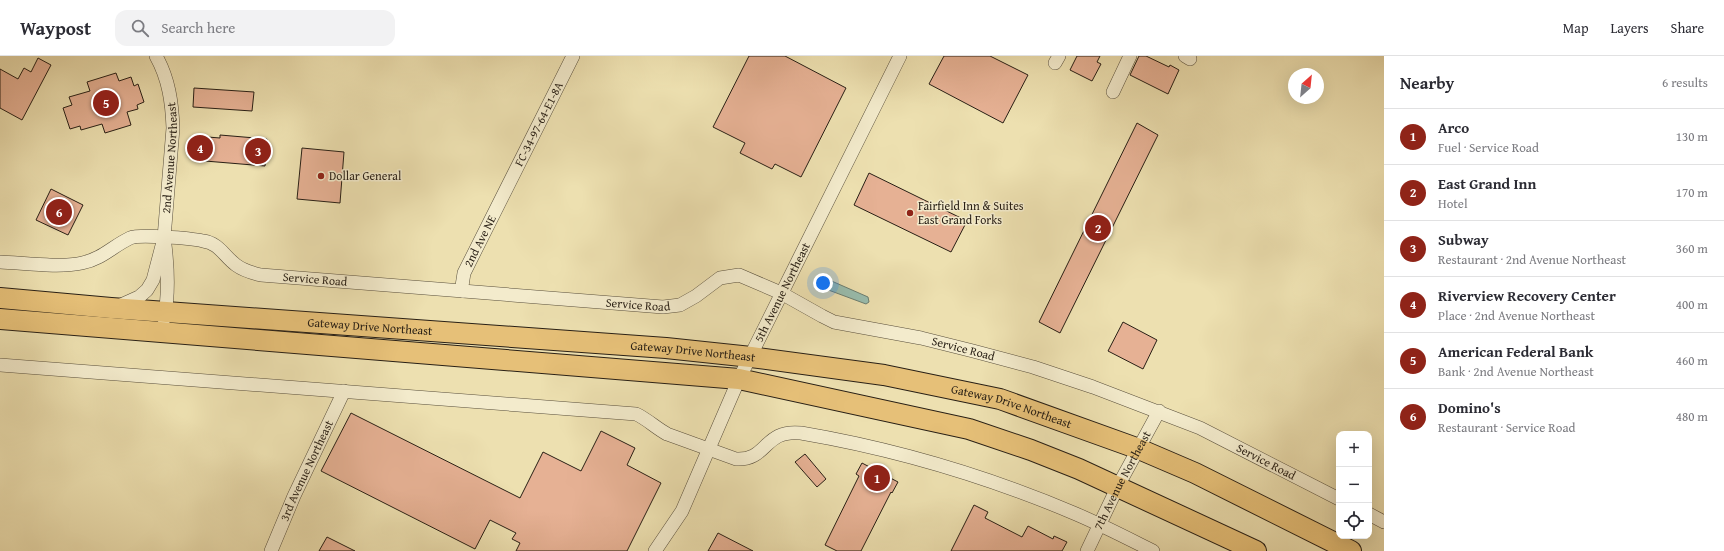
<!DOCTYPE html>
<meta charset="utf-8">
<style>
:root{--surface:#fff;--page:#f2f2f3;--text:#2b2b33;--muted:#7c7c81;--line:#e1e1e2;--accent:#8f2418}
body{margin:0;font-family:"Gentium Book Plus",serif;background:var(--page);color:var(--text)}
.controls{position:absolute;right:12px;bottom:12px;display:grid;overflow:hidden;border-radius:8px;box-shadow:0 4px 16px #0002}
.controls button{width:36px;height:36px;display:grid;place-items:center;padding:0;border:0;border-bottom:1px solid var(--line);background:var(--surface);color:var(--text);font:20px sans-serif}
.compass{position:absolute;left:1288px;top:12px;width:36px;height:36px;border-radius:50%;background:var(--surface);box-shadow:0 4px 16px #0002;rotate:27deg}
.you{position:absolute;left:823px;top:227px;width:14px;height:14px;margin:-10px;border:3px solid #fff;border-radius:50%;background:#1a73e8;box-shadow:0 0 0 6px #1a73e833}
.badge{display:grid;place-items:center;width:26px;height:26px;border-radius:50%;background:var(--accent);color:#fff;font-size:13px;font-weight:700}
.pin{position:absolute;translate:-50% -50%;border:2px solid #fff;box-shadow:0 1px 4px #0006}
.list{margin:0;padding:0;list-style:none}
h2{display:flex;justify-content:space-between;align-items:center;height:52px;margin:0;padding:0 16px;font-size:17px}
h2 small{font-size:13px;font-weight:400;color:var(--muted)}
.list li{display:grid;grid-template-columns:26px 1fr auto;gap:12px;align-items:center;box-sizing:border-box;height:56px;padding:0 16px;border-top:1px solid var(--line)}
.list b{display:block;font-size:15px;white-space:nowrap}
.list p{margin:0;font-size:13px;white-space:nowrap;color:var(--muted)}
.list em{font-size:13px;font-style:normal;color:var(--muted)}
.icon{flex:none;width:22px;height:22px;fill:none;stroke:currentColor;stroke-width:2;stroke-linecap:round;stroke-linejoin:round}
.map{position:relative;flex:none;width:1384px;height:495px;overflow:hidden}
header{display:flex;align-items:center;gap:24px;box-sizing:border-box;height:56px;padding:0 20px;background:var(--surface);border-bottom:1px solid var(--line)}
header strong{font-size:19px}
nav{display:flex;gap:22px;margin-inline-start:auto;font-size:14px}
.search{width:280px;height:36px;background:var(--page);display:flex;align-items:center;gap:10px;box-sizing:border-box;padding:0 14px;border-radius:12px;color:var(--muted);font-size:15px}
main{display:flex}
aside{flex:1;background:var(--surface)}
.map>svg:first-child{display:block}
</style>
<header>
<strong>Waypost</strong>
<div class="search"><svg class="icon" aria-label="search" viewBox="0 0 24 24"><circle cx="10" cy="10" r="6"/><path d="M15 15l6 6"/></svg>Search here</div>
<nav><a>Map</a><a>Layers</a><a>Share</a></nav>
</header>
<main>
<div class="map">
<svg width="1384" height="495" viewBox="0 0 1384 495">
<rect width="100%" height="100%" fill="#ede0b0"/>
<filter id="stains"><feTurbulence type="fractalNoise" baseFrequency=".005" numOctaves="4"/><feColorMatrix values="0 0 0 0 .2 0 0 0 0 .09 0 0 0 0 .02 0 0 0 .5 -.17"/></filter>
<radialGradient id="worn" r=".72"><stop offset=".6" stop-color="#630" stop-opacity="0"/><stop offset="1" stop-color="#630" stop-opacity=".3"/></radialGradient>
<!-- water -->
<path fill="#99bdae" stroke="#6c7e71" d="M827,223l41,18 1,5 -3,2 -43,-16 -1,-4z"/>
<!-- building -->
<g fill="#e6b194" stroke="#281f15">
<path d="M749,0h36l61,32 -45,89 -26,-13 -3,5 -32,-16 5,-10 -32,-16z"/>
<path d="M944,0h46l38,19 -25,48 -74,-39z"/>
<path d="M1077,0h23l-3,6 4,2 -9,17 -22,-11z"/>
<path d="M1139,0h7l23,11 1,-2 9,5 -11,24 -38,-19z"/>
<path d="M38,2l13,7 -29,55 -22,-12v-39l18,10 6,-11 7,4z"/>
<path d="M116,17l3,8 12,-4 3,9 4,-2 6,18 -7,3 1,4 -11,3 4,13 -26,8 -3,-9 -21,6 -1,-4 -10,3 -7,-21 9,-3 -3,-8 21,-6 -3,-9z"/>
<path d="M194,32l60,4 -2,19 -59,-4z"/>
<path d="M1137,67l21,12 -98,198 -21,-11z"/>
<path d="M220,79l47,4 -2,27 -72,-6 2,-24 25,2z"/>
<path d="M302,92l42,4 -4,51 -43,-4z"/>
<path d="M869,117l98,48 -16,31 -97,-47z"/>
<path d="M51,133l32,16 -15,30 -32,-15z"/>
<path d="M1123,266l34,18 -14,29 -35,-18z"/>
<path d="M351,357l169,85 23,-46 38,19 20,-40 34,17 -8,17 34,18 -34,68h-111l4,-8 -8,-4 4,-6 -26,-13 -15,29 -154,-78z"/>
<path d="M805,398l21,25 -9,8 -22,-25z"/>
<path d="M862,407l36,19 -6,11 -1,-1 -30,59h-24l-12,-6 34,-69 -3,-2z"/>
<path d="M974,449l14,7 -3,6 37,19 6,-11 25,13 1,-3 13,6 -5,9h-111z"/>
<path d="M718,477l35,18h-45z"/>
<path d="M327,481l28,14h-36z"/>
</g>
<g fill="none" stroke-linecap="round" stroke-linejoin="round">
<defs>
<g id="minor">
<path d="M1185,0l5,3"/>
<path d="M1055,7l4,-7"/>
<path d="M1113,36l17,-36"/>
<path id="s1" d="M0,206c24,1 59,6 82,1 20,-4 31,-17 48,-25 9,-4 60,0 73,3 16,2 21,15 33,24 8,6 16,8 25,10l402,32 17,-2 16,-9 24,-18 19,-3 42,18 41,23 12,6 87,16 52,13 60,16 60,20 107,41 139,71"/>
<path id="s2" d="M463,235l-1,-5 2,-13 109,-217"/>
<path id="s3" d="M119,250l20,-9 8,-7 6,-10 11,-42 9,-110c-1,-25 -4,-49 -17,-72"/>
<path d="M164,263c5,-24 4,-49 1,-74"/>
<path d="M0,309l636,49c11,5 20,14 31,20l69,25c32,2 27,-30 65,-26 94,16 188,44 275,81 26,11 51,24 77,37"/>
<path d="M1369,458l15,8"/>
<path id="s4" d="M271,495l23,-55 50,-105"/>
<path id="s5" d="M655,495l27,-40 57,-132 161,-323"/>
<path id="s6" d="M1087,495l31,-65 41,-75"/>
</g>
<g id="highway">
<path id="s7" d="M0,242l111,10 555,40 85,9 133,18 116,24 139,50 56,24 156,78"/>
<path d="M0,263l739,60 230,50 62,21 48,19 177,82"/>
</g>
</defs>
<!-- minor casing -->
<use href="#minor" stroke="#594f3c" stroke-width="14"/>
<!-- highway casing -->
<use href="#highway" stroke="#281f15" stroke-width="22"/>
<!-- minor -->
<use href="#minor" stroke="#f3ebcc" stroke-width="13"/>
<!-- highway -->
<use href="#highway" stroke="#e6c078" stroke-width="20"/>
</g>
<!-- markers -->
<g fill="#8f2418" stroke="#f3ebcc" stroke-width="1.5">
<circle cx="321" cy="120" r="4"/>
<circle cx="910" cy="157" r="4"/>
</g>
<g text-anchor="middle" stroke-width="3" stroke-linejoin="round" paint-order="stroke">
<!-- street labels -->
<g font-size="12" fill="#281f15" stroke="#f3ebcc">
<text dy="4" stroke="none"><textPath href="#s2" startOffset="185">FC-34-97-64-E1-8A</textPath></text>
<text dy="4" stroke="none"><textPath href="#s3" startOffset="168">2nd Avenue Northeast</textPath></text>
<text dy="4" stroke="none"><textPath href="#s2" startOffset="54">2nd Ave NE</textPath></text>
<text dy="4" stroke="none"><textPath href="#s1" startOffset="333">Service Road</textPath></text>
<text dy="4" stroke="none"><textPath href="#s5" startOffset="289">5th Avenue Northeast</textPath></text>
<text dy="4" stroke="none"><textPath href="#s1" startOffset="657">Service Road</textPath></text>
<text dy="4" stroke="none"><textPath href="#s7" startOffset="371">Gateway Drive Northeast</textPath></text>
<text dy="4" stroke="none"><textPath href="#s1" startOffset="1005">Service Road</textPath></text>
<text dy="4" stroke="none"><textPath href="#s7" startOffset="695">Gateway Drive Northeast</textPath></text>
<text dy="4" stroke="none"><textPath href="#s7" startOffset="1019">Gateway Drive Northeast</textPath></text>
<text dy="4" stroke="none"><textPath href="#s1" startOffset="1329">Service Road</textPath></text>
<text dy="4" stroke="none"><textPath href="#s4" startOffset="88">3rd Avenue Northeast</textPath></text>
<text dy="4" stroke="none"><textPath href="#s6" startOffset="79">7th Avenue Northeast</textPath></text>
</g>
<!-- poi labels -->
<g font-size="12" fill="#281f15" stroke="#f3ebcc" text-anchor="start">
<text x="329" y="124">Dollar General</text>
<text x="918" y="154">Fairfield Inn &amp; Suites<tspan x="918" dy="14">East Grand Forks</tspan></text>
</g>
</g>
<rect width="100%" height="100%" filter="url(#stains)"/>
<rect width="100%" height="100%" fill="url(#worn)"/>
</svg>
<div class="controls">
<button>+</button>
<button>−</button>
<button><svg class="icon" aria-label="locate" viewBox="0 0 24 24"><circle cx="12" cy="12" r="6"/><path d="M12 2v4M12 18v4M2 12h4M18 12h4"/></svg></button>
</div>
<svg class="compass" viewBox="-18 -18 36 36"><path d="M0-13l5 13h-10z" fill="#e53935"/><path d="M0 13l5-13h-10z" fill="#7c7c81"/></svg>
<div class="you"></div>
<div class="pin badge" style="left:877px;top:422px">1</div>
<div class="pin badge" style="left:1098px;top:172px">2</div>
<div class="pin badge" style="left:258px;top:95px">3</div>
<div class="pin badge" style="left:200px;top:92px">4</div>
<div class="pin badge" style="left:106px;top:47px">5</div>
<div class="pin badge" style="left:59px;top:156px">6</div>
</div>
<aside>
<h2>Nearby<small>6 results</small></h2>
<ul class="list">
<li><span class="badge">1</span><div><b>Arco</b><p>Fuel · Service Road</p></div><em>130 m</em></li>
<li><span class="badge">2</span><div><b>East Grand Inn</b><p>Hotel</p></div><em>170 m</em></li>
<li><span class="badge">3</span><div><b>Subway</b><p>Restaurant · 2nd Avenue Northeast</p></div><em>360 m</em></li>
<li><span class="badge">4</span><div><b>Riverview Recovery Center</b><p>Place · 2nd Avenue Northeast</p></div><em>400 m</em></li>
<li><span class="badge">5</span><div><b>American Federal Bank</b><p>Bank · 2nd Avenue Northeast</p></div><em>460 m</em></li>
<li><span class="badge">6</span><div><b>Domino's</b><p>Restaurant · Service Road</p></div><em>480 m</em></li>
</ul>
</aside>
</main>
